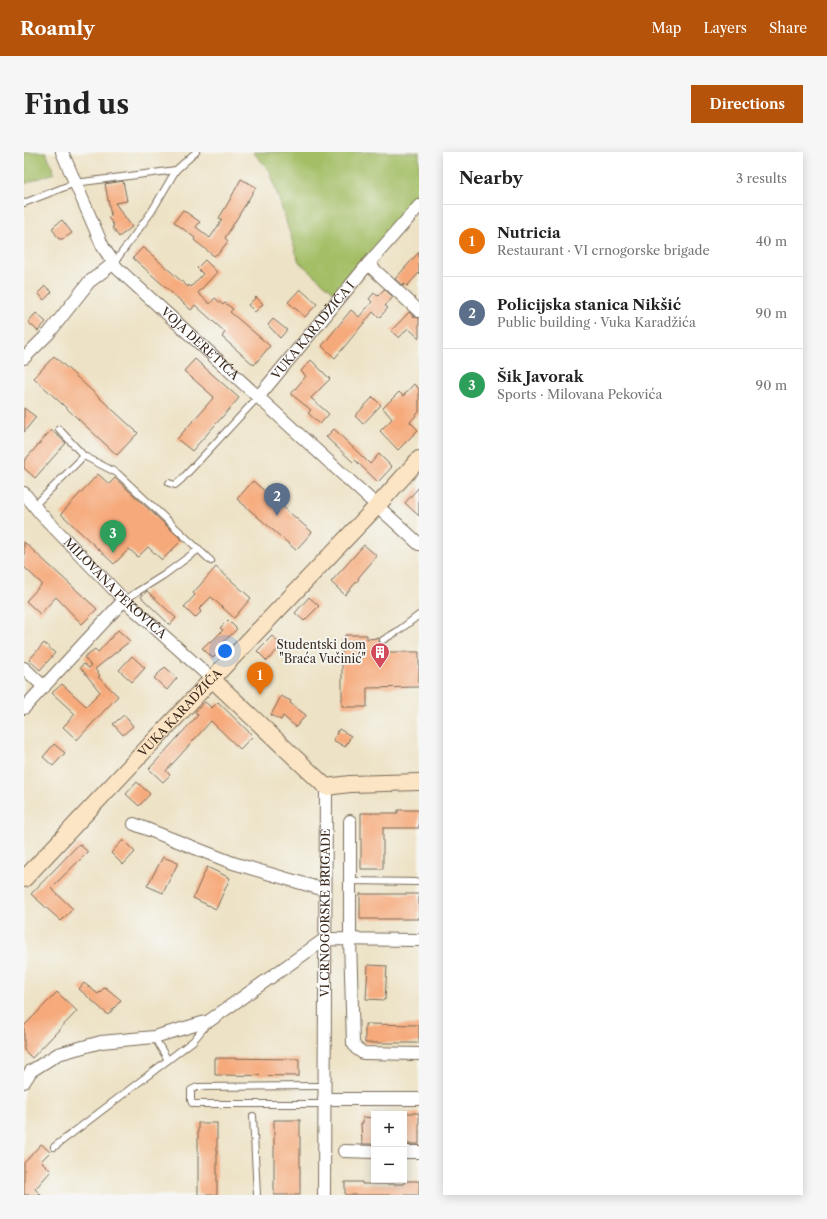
<!DOCTYPE html>
<meta charset="utf-8">
<style>
:root{--surface:#fff;--page:#f6f6f6;--text:#222;--muted:#767676;--line:#e0e0e0;--accent:#b45309}
body{margin:0;font-family:"Libre Caslon Text",serif;background:var(--page);color:var(--text)}
.controls{position:absolute;right:12px;bottom:12px;display:grid;overflow:hidden;border-radius:0px;box-shadow:0 2px 10px #0003}
.controls button{width:36px;height:36px;display:grid;place-items:center;padding:0;border:0;border-bottom:1px solid var(--line);background:var(--surface);color:var(--text);font:20px sans-serif}
.you{position:absolute;left:201px;top:499px;width:14px;height:14px;margin:-10px;border:3px solid #fff;border-radius:50%;background:#1a73e8;box-shadow:0 0 0 6px #1a73e833}
.badge{display:grid;place-items:center;width:26px;height:26px;border-radius:50%;background:var(--accent);color:#fff;font-size:13px;font-weight:700}
.pin{position:absolute;translate:-50% -33px;filter:drop-shadow(0 1px 2px #0008)}
.pin::after{content:'';position:absolute;top:21px;width:14px;height:12px;background:inherit;clip-path:polygon(0 0,100% 0,50% 100%)}
.list{margin:0;padding:0;list-style:none}
h2{display:flex;justify-content:space-between;align-items:center;height:52px;margin:0;padding:0 16px;font-size:17px}
h2 small{font-size:13px;font-weight:400;color:var(--muted)}
.list li{display:grid;grid-template-columns:26px 1fr auto;gap:12px;align-items:center;box-sizing:border-box;height:72px;padding:0 16px;border-top:1px solid var(--line)}
.list b{display:block;font-size:15px;white-space:nowrap}
.list p{margin:0;font-size:13px;white-space:nowrap;color:var(--muted)}
.list em{font-size:13px;font-style:normal;color:var(--muted)}
.map{position:relative;flex:none;width:395px;height:1043px;overflow:hidden;border-radius:0px}
header{display:flex;align-items:center;gap:24px;box-sizing:border-box;height:56px;padding:0 20px;background:var(--accent);color:#fff}
header strong{font-size:19px}
nav{display:flex;gap:22px;margin-inline-start:auto;font-size:14px}
.intro{display:flex;align-items:center;justify-content:space-between;box-sizing:border-box;height:96px;padding:0 24px}
h1{margin:0;font-size:28px}
.button{padding:10px 18px;border-radius:0px;background:var(--accent);color:#fff;font-size:14px;font-weight:700}
main{display:flex;gap:24px;padding:0 24px}
aside{flex:1;background:var(--surface);border-radius:0px;box-shadow:0 2px 10px #0003}
.map>svg:first-child{display:block}
</style>
<header>
<strong>Roamly</strong>
<nav><a>Map</a><a>Layers</a><a>Share</a></nav>
</header>
<div class="intro"><h1>Find us</h1><a class="button">Directions</a></div>
<main>
<div class="map">
<svg width="395" height="1043" viewBox="0 0 395 1043">
<rect width="100%" height="100%" fill="#f6f6f2"/>
<filter id="ink" filterUnits="userSpaceOnUse"><feTurbulence type="fractalNoise" baseFrequency=".025" numOctaves="2"/><feDisplacementMap in="SourceGraphic" scale="8" xChannelSelector="R" yChannelSelector="G"/><feConvolveMatrix kernelMatrix="1 2 1 2 8 2 1 2 1" color-interpolation-filters="sRGB"/></filter>
<filter id="wash" filterUnits="userSpaceOnUse"><feTurbulence type="fractalNoise" baseFrequency=".012" numOctaves="4" result="noise"/><feDisplacementMap in="SourceGraphic" scale="16" xChannelSelector="R" yChannelSelector="G"/><feGaussianBlur stdDeviation="0.9" result="paint"/><feColorMatrix in="noise" values="0 0 0 0 0 0 0 0 0 0 0 0 0 0 0 0 0 1.4 0 .05"/><feComposite in="paint" operator="in"/></filter>
<g filter="url(#wash)">
<rect width="100%" height="100%" fill="#ede2c5"/>
<!-- green -->
<g fill="#a3be65" stroke="#6f7442">
<path d="M0,0h22l8,21 -30,11z"/>
<path d="M229,0h166v45l-83,97 -37,-32 -29,-91z"/>
</g>
<g id="blocks">
<!-- building -->
<g fill="#f6aa7b">
<path d="M217,27l15,8 -31,51 3,3 -8,11 -6,4 -20,-16 1,-2 -21,-16 9,-12 17,12 -4,5 14,11 12,-18 -3,-2 9,-15z"/>
<path d="M99,29l4,20 -12,2 17,24 -13,10 -7,-10 2,-1 -6,-9 3,-1 -6,-32z"/>
<path d="M38,68l10,13 -9,6h-4l-6,-9v-3z"/>
<path d="M119,95l45,40 1,-2 2,2 12,-13 -6,-6 8,-8 12,12 -19,21 12,11 5,-6 8,7 2,-2 8,6 -3,3 40,34 -16,19 -32,-28 3,-5 -30,-27 -4,5 -58,-52z"/>
<path d="M395,100v21l-12,13 -3,-2 -1,2 -8,-7z"/>
<path d="M21,134l7,6 -8,8 -6,-7z"/>
<path d="M276,137l17,15 -12,13 -17,-15z"/>
<path d="M360,137l9,8 -8,9 3,2 -9,10 -6,-6 -38,46 -13,-12 29,-36 8,7 13,-15 -3,-3 5,-6 4,3z"/>
<path d="M232,145l7,7 -8,8 -7,-7z"/>
<path d="M385,160l5,5 5,1v20l-11,-10 -9,10 -8,-7z"/>
<path d="M12,161l10,9 -8,9 -10,-9z"/>
<path d="M249,167l14,11 -7,8 -12,-13z"/>
<path d="M30,204l84,77 -21,22 -83,-77z"/>
<path d="M171,207l44,39 -47,53 -15,-12 37,-42 -30,-26z"/>
<path d="M287,208l19,19 -19,19 18,16 -9,10 -12,-11 3,-3 -20,-16 15,-18 -5,-5z"/>
<path d="M390,232l5,5v23l-9,10 8,8 -20,20 -18,-19 12,-12 -9,-11 16,-16 4,4z"/>
<path d="M349,245l8,8 -18,19 -8,-8z"/>
<path d="M0,256l12,9 -12,15z"/>
<path d="M310,277l36,35 9,-10 13,13 -14,15 -23,-22 -2,2 -27,-25z"/>
<path d="M27,278l15,13 -31,35 -11,-10v-7z"/>
<path d="M74,322l11,10 6,-6 67,62 -20,20 -14,-13 -10,10 -9,-8 -15,15 -53,-50z"/>
<path d="M229,329l59,51 -16,18 -59,-51z"/>
<path d="M395,335v29l-14,-13z"/>
<path d="M0,390l73,67 -15,15 -26,-27 -16,17 -14,-13 16,-17 -18,-17z"/>
<path d="M340,393l13,11 -19,22 1,1 -14,16 -14,-13z"/>
<path d="M192,415l35,31 -17,20 -23,-21 -12,12 2,3 -6,6 -11,-11 11,-12 -2,-2z"/>
<path d="M123,439l29,27 -6,7 -29,-28z"/>
<path d="M285,445l10,9 -15,15 -9,-8z"/>
<path d="M204,468l9,9 -20,19 3,3 -7,7 -11,-10 8,-7 1,1 12,-12 -3,-2z"/>
<path d="M94,478l12,11 -35,28 5,7 -2,1 20,19 -41,44 -14,-13 12,-13 -23,-21 10,-9 24,22 14,-14 -20,-25 4,-3 5,4 2,-2 -7,-9 11,-8 3,3z"/>
<path d="M321,483h22v4l12,-1 1,14h39v35l-52,1v19h-22v-1h-3v-66h3z"/>
<path d="M248,484l10,9 -15,16 -10,-10z"/>
<path d="M20,491l11,10 -15,17 -11,-10z"/>
<path d="M108,504l13,12 -13,14 -13,-12z"/>
<path d="M141,515l12,11 -10,12 -13,-12z"/>
<path d="M257,544l10,5 -1,2 16,12 -10,12 -13,-11 -2,4 -10,-5z"/>
<path d="M181,550l7,6 6,-6 35,34 -13,13 -29,-28 -45,50 4,4 -7,7 -14,-13 49,-54 -3,-3z"/>
<path d="M100,563l9,11 -10,9 -10,-11z"/>
<path d="M315,577l12,7 -6,11 -12,-7z"/>
<path d="M30,592l11,9 -12,13 -10,-9z"/>
<path d="M113,630l13,12 -11,12 -13,-12z"/>
<path d="M374,658h21v18h-36v41h-22v-56h37z"/>
<path d="M99,688l12,12 -12,13 -12,-12z"/>
<path d="M55,692l9,8 -37,36 22,21 -12,12 -30,-27z"/>
<path d="M139,705l15,6 -15,30 -16,-7z"/>
<path d="M183,715l23,11 -14,31 -23,-11z"/>
<rect x="336" y="742" width="59" height="25"/>
<path d="M344,813l19,1 -2,34 -19,-1z"/>
<path d="M60,831l14,11 7,-7 16,13 -13,15 -29,-26z"/>
<path d="M33,840l20,19 -45,47 -8,-8v-24z"/>
<path d="M341,872l54,1v18h-54z"/>
<path d="M191,906l84,1v17l-84,-1z"/>
<rect x="380" y="961" width="15" height="31"/>
<path d="M339,965l11,1v26h-12l-1,-21h2z"/>
<rect x="250" y="968" width="26" height="75"/>
<rect x="174" y="971" width="19" height="72"/>
<path d="M17,992l9,8 -9,9 10,10 -16,18 6,6h-17v-32z"/>
<path d="M380,1029h15v14h-74v-13h17v2h42z"/>
</g>
</g>
</g>
<g filter="url(#ink)">
<use href="#blocks" fill-opacity="0" stroke="#796a58" stroke-width="1"/>
<g fill="none" stroke-linecap="round" stroke-linejoin="round">
<defs>
<g id="lane">
<path d="M0,51l51,-20 101,-13 20,-18"/>
<path d="M90,111l38,-52 24,-41"/>
<path d="M35,277l25,27 33,17 94,88"/>
<path d="M145,331l6,2 6,-5 78,-84"/>
<path d="M10,354l50,-50"/>
<path d="M100,448l40,-25 35,-26"/>
<path d="M359,488l15,-9 21,-16"/>
<path d="M326,729l69,1"/>
<path d="M130,885l14,23"/>
<path d="M300,952h-129l-3,-1 -1,-3v-10l6,-3 127,-1"/>
<path d="M229,964l4,79"/>
<path d="M30,995l139,-106 14,-17"/>
</g>
<g id="street">
<path id="s1" d="M38,0l41,95 14,21 302,276"/>
<path d="M344,112l51,47"/>
<path d="M0,206l25,-25 40,-51 25,-19"/>
<path id="s2" d="M235,244l109,-132 51,-58"/>
<path id="s3" d="M0,341l16,20 84,87 88,79"/>
<path d="M0,516l20,19"/>
<path d="M0,556l100,-108"/>
<path d="M326,669v118l3,104 3,5 7,5 56,1"/>
<path d="M110,672l99,39 92,27"/>
<path d="M0,930l7,-11 27,-17 43,-12 53,-5 55,-16 116,-82 94,1"/>
<path d="M300,947h95"/>
<path d="M320,999l30,1"/>
<path d="M380,1000h15"/>
<path id="s4" d="M300,1043l2,-408"/>
</g>
<g id="secondary">
<path d="M188,527l114,108 24,-3 69,-2"/>
<path id="s5" d="M0,727l188,-200 166,-174 41,-46"/>
</g>
</defs>
<!-- lane casing -->
<use href="#lane" stroke="#796a58" stroke-width="8"/>
<!-- street casing -->
<use href="#street" stroke="#796a58" stroke-width="14"/>
<!-- secondary casing -->
<use href="#secondary" stroke="#796a58" stroke-width="18"/>
<!-- lane -->
<use href="#lane" stroke="#fff" stroke-width="6"/>
<!-- street -->
<use href="#street" stroke="#fff" stroke-width="12"/>
<!-- secondary -->
<use href="#secondary" stroke="#fce5c4" stroke-width="16"/>
</g>
</g>
<!-- icons -->
<defs>
<symbol id="building-pin" viewBox="-11 -11 22 30"><path d="M0 17L-7.5 6A9.5 9.5 0 1 1 7.5 6Z" fill="#d1495b" stroke="#f6f6f2"/><path d="M-4-6H4V6H1V3H-1V6H-4ZM-2.5-4.3h1.7v1.8h-1.7ZM.8-4.3h1.7v1.8H.8ZM-2.5-1h1.7V.8h-1.7ZM.8-1h1.7V.8H.8Z" fill="#fff"/></symbol>
</defs>
<g fill-rule="evenodd">
<use href="#building-pin" x="345" y="489" width="22" height="30"/>
</g>
<g text-anchor="middle" stroke-width="3.5" stroke-linejoin="round" paint-order="stroke">
<!-- street labels -->
<g font-size="12" fill="#3b2a1e" stroke="#f6f6f2">
<text dy="4" stroke="none"><textPath href="#s2" startOffset="85">VUKA KARADŽIĆA I</textPath></text>
<text dy="4" stroke="none"><textPath href="#s1" startOffset="241">VOJA DERETIĆA</textPath></text>
<text dy="4" stroke="none"><textPath href="#s3" startOffset="132">MILOVANA PEKOVIĆA</textPath></text>
<text dy="4" stroke="none"><textPath href="#s5" startOffset="228">VUKA KARADŽIĆA</textPath></text>
<text dy="4" stroke="none"><textPath href="#s4" startOffset="282">VI CRNOGORSKE BRIGADE</textPath></text>
</g>
<!-- poi labels -->
<g font-size="12" fill="#3b2a1e" stroke="#f6f6f2" text-anchor="end">
<text x="342" y="497">Studentski dom<tspan x="342" dy="14">"Braća Vučinić"</tspan></text>
</g>
</g>
</svg>
<div class="controls">
<button>+</button>
<button>−</button>
</div>
<div class="you"></div>
<div class="pin badge" style="left:236px;top:543px;background:#e8710a">1</div>
<div class="pin badge" style="left:253px;top:364px;background:#5c6f8a">2</div>
<div class="pin badge" style="left:89px;top:401px;background:#2e9e5b">3</div>
</div>
<aside>
<h2>Nearby<small>3 results</small></h2>
<ul class="list">
<li><span class="badge" style="background:#e8710a">1</span><div><b>Nutricia</b><p>Restaurant · VI crnogorske brigade</p></div><em>40 m</em></li>
<li><span class="badge" style="background:#5c6f8a">2</span><div><b>Policijska stanica Nikšić</b><p>Public building · Vuka Karadžića</p></div><em>90 m</em></li>
<li><span class="badge" style="background:#2e9e5b">3</span><div><b>Šik Javorak</b><p>Sports · Milovana Pekovića</p></div><em>90 m</em></li>
</ul>
</aside>
</main>
